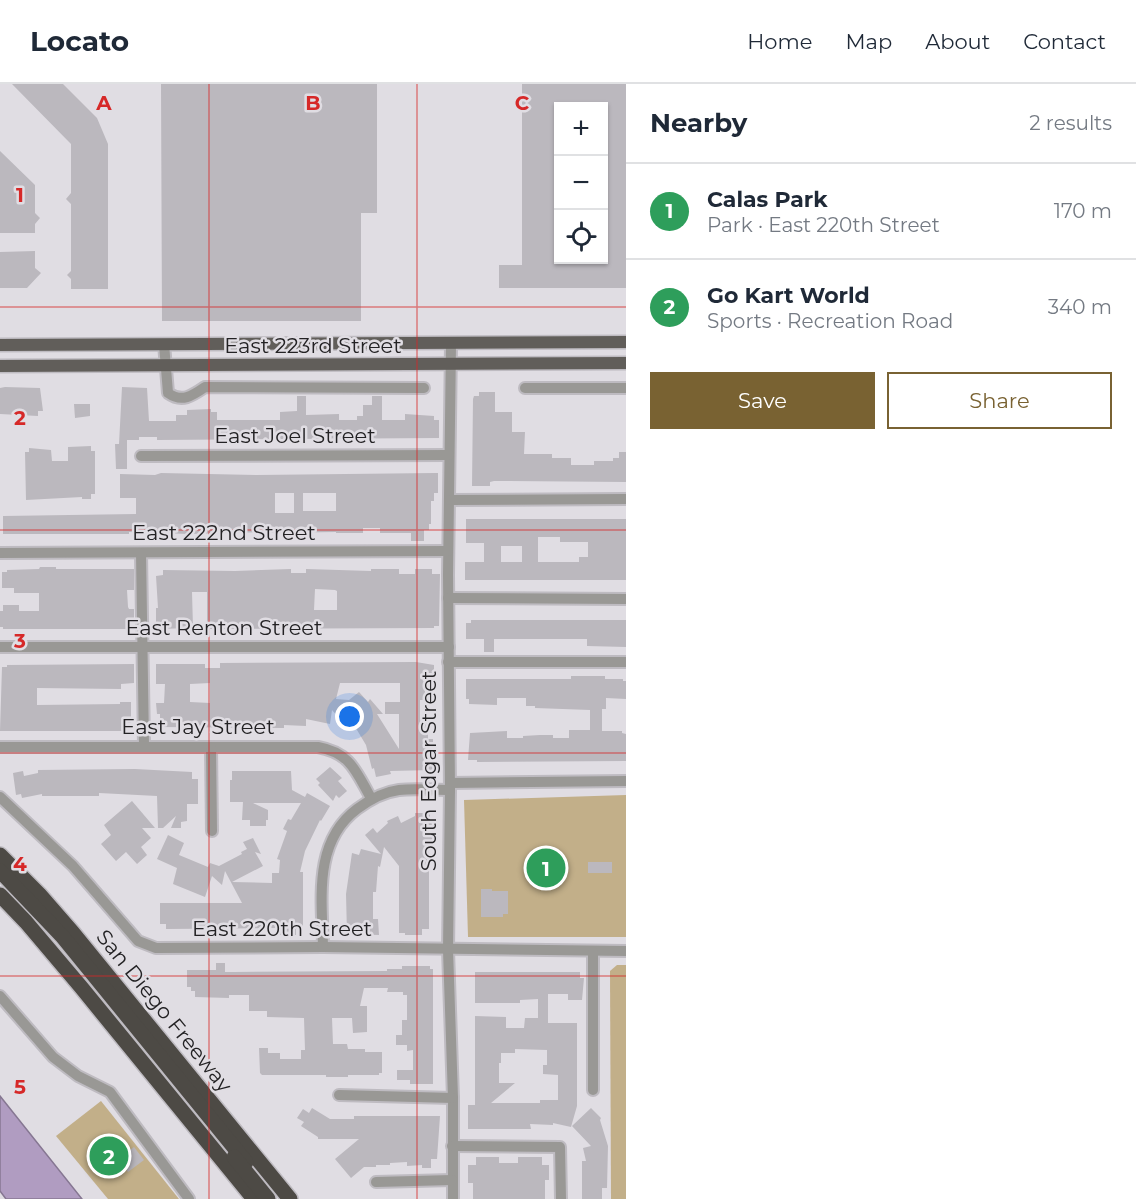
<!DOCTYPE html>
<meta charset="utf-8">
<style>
:root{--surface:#fff;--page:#f6f6f7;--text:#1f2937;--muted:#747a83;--line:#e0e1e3;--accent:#796232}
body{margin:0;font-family:Montserrat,sans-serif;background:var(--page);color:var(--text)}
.controls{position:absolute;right:18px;top:18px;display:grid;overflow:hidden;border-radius:0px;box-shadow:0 2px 4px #0004}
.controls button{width:54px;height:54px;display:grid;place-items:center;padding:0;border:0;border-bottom:2px solid var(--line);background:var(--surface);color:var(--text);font:30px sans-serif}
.you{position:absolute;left:350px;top:633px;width:21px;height:21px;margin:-15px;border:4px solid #fff;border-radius:50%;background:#1a73e8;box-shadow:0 0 0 9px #1a73e833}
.badge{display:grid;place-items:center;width:39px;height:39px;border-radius:50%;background:var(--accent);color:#fff;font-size:20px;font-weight:700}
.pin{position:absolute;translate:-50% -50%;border:3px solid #fff;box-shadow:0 2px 6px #0006}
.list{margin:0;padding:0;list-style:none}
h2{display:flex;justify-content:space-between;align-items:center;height:78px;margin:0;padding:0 24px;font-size:26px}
h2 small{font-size:20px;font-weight:400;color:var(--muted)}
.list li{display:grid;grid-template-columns:39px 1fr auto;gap:18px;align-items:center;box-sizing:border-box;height:96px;padding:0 24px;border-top:2px solid var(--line)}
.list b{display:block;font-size:22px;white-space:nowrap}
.list p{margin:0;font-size:20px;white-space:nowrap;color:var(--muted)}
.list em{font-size:20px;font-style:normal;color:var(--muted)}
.actions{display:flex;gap:12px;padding:18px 24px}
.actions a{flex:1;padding:14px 0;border:2px solid var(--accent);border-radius:0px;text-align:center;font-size:21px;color:var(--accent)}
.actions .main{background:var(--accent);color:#fff}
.icon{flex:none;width:33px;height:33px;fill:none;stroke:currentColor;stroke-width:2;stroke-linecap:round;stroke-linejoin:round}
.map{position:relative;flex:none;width:626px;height:1115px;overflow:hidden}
header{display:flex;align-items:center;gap:36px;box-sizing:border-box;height:84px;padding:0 30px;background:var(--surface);border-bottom:2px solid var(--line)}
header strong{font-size:28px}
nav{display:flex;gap:33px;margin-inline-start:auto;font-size:21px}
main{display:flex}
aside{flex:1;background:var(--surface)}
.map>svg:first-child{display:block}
</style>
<header>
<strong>Locato</strong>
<nav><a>Home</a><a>Map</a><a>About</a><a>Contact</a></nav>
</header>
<main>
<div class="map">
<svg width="626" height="1115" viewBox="0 0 626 1115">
<rect width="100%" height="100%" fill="#e0dde3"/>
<!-- green -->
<g fill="#c2af89">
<path d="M626,711v142h-158l-4,-137z"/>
<path d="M617,881h9v234h-15l-1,-228z"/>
<path d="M101,1017l78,98h-71l-52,-63z"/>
</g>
<!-- water -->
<path fill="#b09cc1" stroke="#867792" stroke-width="1.5" d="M0,1012l82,103h-76l-6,-8z"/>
<!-- building -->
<g fill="#bbb8be" fill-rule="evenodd">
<path d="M12,0h51l34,34 11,26v145h-37v-10l-4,-4 4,-4v-67l-5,-5 5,-6v-49z"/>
<path d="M161,0h216v129h-16v108h-199z"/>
<path d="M522,0h104v204h-127v-23h23zM558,22h45v154h-45z"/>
<path d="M0,67l35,34v28l5,5 -5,6v9h-35z"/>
<path d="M35,167v17l6,5 -14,15h-27v-36z"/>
<path d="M5,303l35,1 3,23h-5v5l-38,-2v-26z"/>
<path d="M122,303l25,1 2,33h27v-6h11v-5l24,-1v3h6v8h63v-8l17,-1v-15h9v19l33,-1v6h18v-4h6v-11h9v-9h10v24h23v-6l29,2v4h5v18l-282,2v-3h-18v3h-12v29h-11l-1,-25h4z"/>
<path d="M479,308h16v20h17v20h13l-1,22h28v4h19v7h23v-4h19v-3h6v-6h7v30l-132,-1 -4,1v4h-18l1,-87 1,-3h5z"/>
<path d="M74,320h16v12l-15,2z"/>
<path d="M91,362v5h4v43h-4v5h-9v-2l-56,3 -1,-48h4v-4l22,2 1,11h16v-14z"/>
<path d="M161,389l96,2 178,-2h3v20h-4v8h-3v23h-2v6h-5v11h-13v-8h-31v-5h-17v5h-27v-1l-65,1v-1l-82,2 -60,-2v2h-126v-18l133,-2v-16h-16v-24l35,1zM275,409h19v20h-19zM303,409h33v18h-33z"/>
<path d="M466,435h160v61h-161v-18h19v-19h-18zM538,453h22v5h28v15h-9v5h-41zM501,462h21v16h-21z"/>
<path d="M40,483h16v2h78v21h-7l1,17 1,2h5v9h-5v11h-126v-2h-3v-16h3v-6h16v6h20v-18h-25v-5h-12v-16h5v-2l32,-1z"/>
<path d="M291,485v4h15v-4l65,2v-2h28v5h16v-5h17v5h8l-1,52h-5v2l-227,1v-37h-15l1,36 -37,1v-21h2l-2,-32 7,-1v-5l72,1zM315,505l20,1 2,1v19h-23z"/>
<path d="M471,536h155v27l-39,-1v-7h-93v13h-10v-13h-18v-16h5z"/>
<path d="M416,578l18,3v23h-9v12h-5v18h8v21h5v31l-43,1 1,3 -15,3 -2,-9 -2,1 -6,-24 -15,-25 -6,5 -13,-15 -2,14 -24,-5v7l-22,-1v3l-124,-1v-13h-3l-1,-11h8l1,-19h-9v-20h49v4h15v-5zM210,599v20l-20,-1v-18zM340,599h60v19h-15v12h14v35l-22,-35h6l-13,-15 -2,3 -9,-10 -10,8 -13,-1z"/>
<path d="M134,580v19l-13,1v5l-84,-1v17l83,-1v-2h11v21h-6v8h-125l2,-64h5v-2z"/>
<path d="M571,592h34v3h18v2h3v18l-20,-1v11h-4v22h20v2l4,1v27l-149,1v-2h-9l2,-27 37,-2v7h16v-2l17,-1h13v3h16v-8h21v-20l-55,-2v-2h-9v-8h-29v7l-28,-1v-5h-3v-20h105z"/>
<path d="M330,683l12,11 -4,3 9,10 -8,7 -3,-3 -3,6 -15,-16 2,-2 -4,-4z"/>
<path d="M135,685l57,3v7h6v25h-11v17l-6,1v6h-10l5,-12 -13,12h-5l-1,-32 -58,-3v3h-57v-2l-20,4 -1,-4 -5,1 -3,-22 10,-2 1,5 14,-3v-3z"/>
<path d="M232,687h59l1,19 13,7 2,-4 23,13 -9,15 -1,-1 -15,31 -5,21h3v57h-7v6h-19v-7l-111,1v-5h-6v-21h82l-17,-32 -3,14 -10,-9 -7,21 -32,-13 4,-16 -20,-9 11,-24 16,8 -5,12 29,12 2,-4 9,3 23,-12 -1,-2 6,-3 -4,-7 10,-4 8,16 -6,-2 8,14 -31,16 40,1v-10h7l1,-13 -3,-1 10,-28 -4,-2 5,-10 3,1 10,-17h-48l15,7v10h-2v6h-16v-6h-8l1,-18h-13v-22h2z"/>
<path d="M132,717l23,27h-13l9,10 -10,9 6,8 -10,9 -11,-12 -10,9 -15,-17 10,-9 -7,-10z"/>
<path d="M415,729h15v10h3v17h-4v89h-7v6h-17v-2h-6v-67l-15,-19 -4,20 -2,-1 -2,26h-3v27h5l1,16 -32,-1 -1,-40 6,-41 7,2 2,-6 20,5 -16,-19 8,-7 4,5 11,-10 -1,-2 11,-5 3,7 14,-7z"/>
<rect x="588" y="778" width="24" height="11"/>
<path d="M481,805h11v2h16v23h-5v3h-22z"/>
<path d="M216,879h9v9h9l153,-1v-2h15v-3h28v3h3v115h-23v-4h-13v-10h16v-20l-6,1v-6h-11v-10h6v-15h5v-25h-4v-3h-16l1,-4h-24l-4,18h7v26l-14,1 -1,-15h-20l1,26h14l1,5h17v3h17v21h-3v2h-31v2h-22v-2h-64l-2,-2 -1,-25h9v5h12v6h21v-9h4l-1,-32 -37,-1v-6h-18v-16h-20v3l-34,-1v-6h-4v-4h-4v-17h29z"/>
<path d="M475,888h105v6h4l-2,22h-14v-6h-20v29h29v83l-6,21 -18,-4v2l-23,-1 1,5h-63v-24h7v-89l31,1v11h18l1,-10h13v-19l-18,1v3h-45zM515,965l32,1v15h-4v9l15,1v25h-18v3h-49l24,-20h-16v-20h2v-10h14z"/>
<path d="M312,1024l18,11h24v-3h86l-3,43h-6v9h-9v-3l-15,1v-4l-17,1v2h-14v2h-12l-13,11 -16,-19 24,-20h-41v-2l-17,-11 3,-4 -7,-4 6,-9 6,4z"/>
<path d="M591,1024l10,10 -1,2 8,26 -1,42h-5v11h-20v-38h4l-3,-13 8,-2 -19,-20z"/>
<path d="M134,1063l10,13 -16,12 -10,-13z"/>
<path d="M476,1073h23v6h19v-6h24v8h7v15h-4v19h-72v-16h-5v-18h8z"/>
</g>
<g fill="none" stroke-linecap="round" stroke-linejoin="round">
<defs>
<g id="minor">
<path d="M164,260l4,49c14,10 24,3 37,-6l219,1"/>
<path d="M451,260l-3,231 2,215 -2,160 5,148v101"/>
<path d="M525,304h101"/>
<path d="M141,372l308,-1"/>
<path d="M450,416l176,-1"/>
<path d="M0,469l448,-2"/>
<path d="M141,469l3,193"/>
<path d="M448,514l178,1"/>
<path d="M0,563h449"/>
<path d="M448,578h178"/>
<path d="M0,663h318c33,6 38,25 53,51"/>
<path d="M211,663l1,84"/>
<path d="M450,699l176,-2"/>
<path d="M0,713l73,69 65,75 18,7 167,-1 303,4"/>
<path d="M323,863c-1,-48 -10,-105 34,-138 12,-9 26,-17 42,-19 16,-2 34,0 51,0"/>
<path d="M593,868v138"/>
<path d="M0,912l53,61 25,19 32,16 79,107"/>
<path d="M339,1011l114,3"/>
<path d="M452,1062l108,1 1,52"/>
<path d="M376,1098l76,-2"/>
</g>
<g id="major">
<path d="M0,261l626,-3"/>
<path d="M0,282l626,-3"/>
</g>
<g id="highway">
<path d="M0,771l39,39 34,39 217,266"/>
<path d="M0,787l62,65 184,226"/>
<path d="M0,811l26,27 55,65 173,212"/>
<path d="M234,1073l34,42"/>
</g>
</defs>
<!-- minor casing -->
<use href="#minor" stroke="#bebbc1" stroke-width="14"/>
<!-- major casing -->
<use href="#major" stroke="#bebbc1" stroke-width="15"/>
<!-- highway casing -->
<use href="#highway" stroke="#bebbc1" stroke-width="18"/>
<!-- minor -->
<use href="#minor" stroke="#999895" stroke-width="10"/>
<!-- major -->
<use href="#major" stroke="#615e5a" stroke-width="12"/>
<!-- highway -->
<use href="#highway" stroke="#4d4a45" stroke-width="15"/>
</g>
<!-- grid -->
<path fill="none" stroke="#d62828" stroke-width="1.5" stroke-opacity="0.55" d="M209,0v1115M417,0v1115M0,223h626M0,446h626M0,669h626M0,892h626"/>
<g text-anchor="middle" stroke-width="5" stroke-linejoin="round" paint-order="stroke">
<!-- street labels -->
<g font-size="21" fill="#232224" stroke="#e0dde3">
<text x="313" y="269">East 223rd Street</text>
<text x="295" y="359">East Joel Street</text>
<text x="224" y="456">East 222nd Street</text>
<text x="224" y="551">East Renton Street</text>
<text x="198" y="650">East Jay Street</text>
<text transform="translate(429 687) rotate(-90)" y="7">South Edgar Street</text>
<text x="282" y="852">East 220th Street</text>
<text transform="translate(164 927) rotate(51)" y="7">San Diego Freeway</text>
</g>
</g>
<g font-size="20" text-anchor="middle" font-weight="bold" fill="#d62828" stroke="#e0dde3" stroke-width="5" stroke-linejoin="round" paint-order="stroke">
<text x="104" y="26">A</text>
<text x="313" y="26">B</text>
<text x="522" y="26">C</text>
<text x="20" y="118">1</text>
<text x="20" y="341">2</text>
<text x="20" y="564">3</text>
<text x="20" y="787">4</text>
<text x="20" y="1010">5</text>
</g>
</svg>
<div class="controls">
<button>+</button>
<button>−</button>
<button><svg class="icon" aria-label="locate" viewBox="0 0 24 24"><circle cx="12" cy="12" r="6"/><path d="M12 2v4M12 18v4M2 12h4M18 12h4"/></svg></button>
</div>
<div class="you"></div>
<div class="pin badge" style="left:546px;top:784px;background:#2e9e5b">1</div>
<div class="pin badge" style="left:109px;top:1072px;background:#2e9e5b">2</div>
</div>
<aside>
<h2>Nearby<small>2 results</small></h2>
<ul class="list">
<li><span class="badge" style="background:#2e9e5b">1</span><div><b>Calas Park</b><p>Park · East 220th Street</p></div><em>170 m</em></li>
<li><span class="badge" style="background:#2e9e5b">2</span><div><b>Go Kart World</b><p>Sports · Recreation Road</p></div><em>340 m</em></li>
</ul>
<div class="actions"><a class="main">Save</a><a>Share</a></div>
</aside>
</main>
